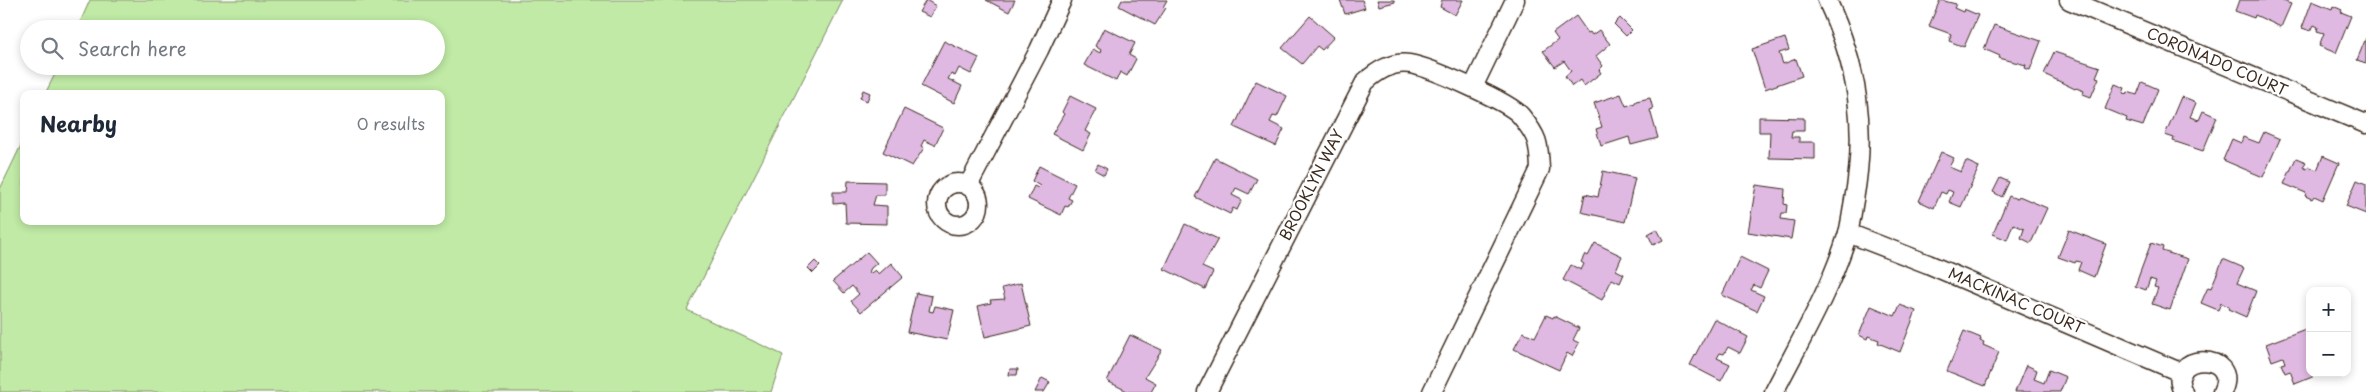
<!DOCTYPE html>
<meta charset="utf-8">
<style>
:root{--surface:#fff;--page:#f2f2f3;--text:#1f2937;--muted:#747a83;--line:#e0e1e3}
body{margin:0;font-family:"Playpen Sans",sans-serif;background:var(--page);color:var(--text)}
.controls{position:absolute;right:15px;bottom:15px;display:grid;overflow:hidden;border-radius:10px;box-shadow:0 2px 8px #0003}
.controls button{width:45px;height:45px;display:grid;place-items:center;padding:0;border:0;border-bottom:1px solid var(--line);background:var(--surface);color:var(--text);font:25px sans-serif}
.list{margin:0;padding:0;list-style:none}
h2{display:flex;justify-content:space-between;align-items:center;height:65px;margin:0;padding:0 20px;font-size:21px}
h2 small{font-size:16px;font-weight:400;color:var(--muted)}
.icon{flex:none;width:28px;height:28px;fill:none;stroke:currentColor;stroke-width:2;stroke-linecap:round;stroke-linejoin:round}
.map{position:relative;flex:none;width:2366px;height:392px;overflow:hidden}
.search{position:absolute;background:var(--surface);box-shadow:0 2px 8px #0003;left:20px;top:20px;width:425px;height:55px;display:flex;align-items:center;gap:12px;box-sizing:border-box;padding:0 18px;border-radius:28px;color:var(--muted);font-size:19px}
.panel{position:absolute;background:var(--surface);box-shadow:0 2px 8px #0003;left:20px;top:90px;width:425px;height:135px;border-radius:10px}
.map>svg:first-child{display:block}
</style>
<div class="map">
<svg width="2366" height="392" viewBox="0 0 2366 392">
<rect width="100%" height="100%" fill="#fff"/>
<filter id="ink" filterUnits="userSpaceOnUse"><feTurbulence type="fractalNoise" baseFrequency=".02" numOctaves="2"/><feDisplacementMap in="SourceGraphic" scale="10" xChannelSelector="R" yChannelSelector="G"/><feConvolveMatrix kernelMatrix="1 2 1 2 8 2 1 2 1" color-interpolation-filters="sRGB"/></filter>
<g filter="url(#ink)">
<!-- green -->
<path fill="#c0eaa6" stroke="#7e8a62" d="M90,0h753l-156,310 96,45 -12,37h-771v-203l24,-50v82h417v-127h-396l14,-28h377v-37h-359z"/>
<!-- building -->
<g fill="#dfb9e2" stroke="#3b2a1e">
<path d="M926,0l10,6 -6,11 -11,-5z"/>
<path d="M986,0h29l-6,12z"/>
<path d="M1122,0h45l-4,7 3,1 -11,17 -36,-19z"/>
<path d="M1340,0h22l3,8 -20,6z"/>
<path d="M1377,0h17l1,2 -16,4z"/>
<path d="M1442,0h21l-8,15 -15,-8z"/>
<path d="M1940,0l16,4 -2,4 9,4 1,-3 14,6 -14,32 -15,-6 2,-7 -22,-8z"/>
<path d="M2239,0h41l11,4 -10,23 -26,-12 -1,3 -19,-7z"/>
<path d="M2312,1l20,8 1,-3 9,4 -1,2 10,4 -15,37 -17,-7 5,-13 -7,-2 1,-4 -4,-2 -3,6 -9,-3z"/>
<path d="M1310,16l24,21 -12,13 -5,-4 -15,18 -20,-16z"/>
<path d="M1576,16l12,17 2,-1 2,3 7,-5 11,14 -14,12 7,10 -4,4 2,3 -17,13 -4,-6 -8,6 -7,-10 6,-5 -7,-10 -9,6 -12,-16 15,-11 -5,-7z"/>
<path d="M1620,18l12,12 -6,6 -12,-12z"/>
<path d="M1994,25l47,16 -11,29 -5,-2 1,-3 -27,-7 1,-2 -16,-7z"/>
<path d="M1104,28l31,15 -6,12 7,4 -9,17 -7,-4 -4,9 -32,-16 9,-16 7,4 1,-3 -6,-4z"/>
<path d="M1785,38l4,12 -10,3 4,11 13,-5 6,17 -37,13 -13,-40z"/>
<path d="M2366,38v25l-9,-3z"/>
<path d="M944,41l35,17 -8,16 -12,-6 -4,8 -4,-2 -3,5 14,7 -8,17 -33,-17z"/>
<path d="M2054,52l46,15 -4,10 3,1 -8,19 -8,-3 1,-3 -8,-3 -1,1 -31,-15z"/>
<path d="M1256,81l31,15 -10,21 -4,-1 -3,6 14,7 -8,17 -42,-19z"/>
<path d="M2142,82l16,7 -15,37 -17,-5 1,-3 -22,-9 10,-25 10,4 -2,5 4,1 1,-2 9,3z"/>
<path d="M863,90l7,3 -3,8 -7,-3z"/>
<path d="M1621,94l5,12 9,-3 1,-2 14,-3 3,11 -3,1 8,28 -27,7 -2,-8 -28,9 -5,-17 6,-2 -8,-24z"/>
<path d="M1070,96l26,13 -11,22 6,3 -8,16 -31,-16 12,-20 -2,-2z"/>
<path d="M2181,97l15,6 -6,14 9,3 4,-9 14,6 -14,34 -30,-10 1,-3 -9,-3z"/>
<path d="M904,109l39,19 -8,17 -11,-5 -3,6 3,2 -12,18 -29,-14z"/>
<path d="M1759,117l45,1v13h-12l-1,6h8v5h16v17l-46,-1 1,-26h-11z"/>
<path d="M2264,132l16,7 -17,38 -40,-17 9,-21 9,4 2,-6 16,6z"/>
<path d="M1941,152l13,6 -5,9 12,5 5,-11 13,6 -18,40 -12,-5 4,-10 -5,-2 -2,4 -5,-2 -7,16 -15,-7z"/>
<path d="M2323,156l16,7 -16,37 -9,-4 -2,3 -7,-3 1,-3 -22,-9 12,-26 10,4 -3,5 4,2 1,-3 9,4z"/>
<path d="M1215,158l42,21 -8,15 -13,-6 -4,7 10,5 -5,10 -4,-2 -3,6 -35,-17z"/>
<path d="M1098,164l9,5 -3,6 -9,-5z"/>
<path d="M1039,166l36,18 -7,14 4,2 -4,7 -3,-1 -4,9 -33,-16 6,-13 4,2 2,-2 -8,-5z"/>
<path d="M1603,171l32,7 -10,44 -44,-10 4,-18 13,3z"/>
<path d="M2000,178l9,4 -7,15 -9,-5z"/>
<path d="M2357,180l9,4v30l-20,-8z"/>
<path d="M848,181l37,1v13h-9l-3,10 14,1v18l-41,-1 -1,-20 -12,1v-12h14z"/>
<path d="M1756,185l29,4 -1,15 3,1 -1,8h-4l-1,6 13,2 -3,18 -43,-7z"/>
<path d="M2009,196l8,3 2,-3 28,12 -16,35 -10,-5 3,-9 -11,-5 -6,16 -14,-6z"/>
<path d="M1185,224l33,15 -16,28 11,5 -8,17 -41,-20z"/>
<path d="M1657,229l6,11 -10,5 -5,-11z"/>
<path d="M2069,230l37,14 -12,33 -16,-7 3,-8 -5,-1 -1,2 -17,-6z"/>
<path d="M1595,243l27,13 -6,14 8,4 -4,9 -8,-4 -10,21 -39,-20 8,-15 10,5 3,-6 -3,-2 4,-8 3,2z"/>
<path d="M2151,243l12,4 -1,4 26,8 -18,51 -18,-6 6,-16 -4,-1 2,-6 -6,-2 -4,11 -11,-4z"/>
<path d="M867,252l10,11 -6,5 -2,4 2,1 4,-3 4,4 12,-11 12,14 -42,35 -10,-11 8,-7 -7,-8 -8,7 -11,-12z"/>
<path d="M1740,257l28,14 -8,17 -6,-3 -3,5 13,6 -7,15 -35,-16z"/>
<path d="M2223,259l21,9 -7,15 19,8 -10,26 -18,-8 1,-2 -8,-4 -3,7 -17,-7 7,-16 3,1z"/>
<path d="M815,261l5,5 -7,7 -5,-5z"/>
<path d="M1021,283l10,43 -46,11 -7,-31 13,-3 -1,-3 15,-1 -3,-11z"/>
<path d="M916,293l16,3 -3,15 4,1 2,-6 19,4 -7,30 -40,-8z"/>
<path d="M1900,305l16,6 -16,41 -22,-9 1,-3 -11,-4 -1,3 -8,-4 12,-29 24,10z"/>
<path d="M1546,315l7,3 1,-2 25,12 -6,12 6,3 -7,13 -5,-3 -8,17 -45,-21 9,-17 12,5z"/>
<path d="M1714,319l34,18 -8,16 -12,-6 -4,7 -4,-1 -3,5 13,6 -9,17 -31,-16z"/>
<path d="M2308,328l2,45h12l-27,11 -5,-13 -5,2 -4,-9 4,-1 -2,-6 -11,4 -6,-17z"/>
<path d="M1964,331l17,7 -1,3 4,1 -1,3 16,7 -14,34 -38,-15z"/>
<path d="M1130,335l32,15 -17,27 11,6 -5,9h-22l-22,-11z"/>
<path d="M2026,365l11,5 -3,9 10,4 5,-13 17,7 -6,15h-45z"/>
<path d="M1010,369h8l-1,6h-8z"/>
<path d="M1042,378l8,4 -6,10h-9z"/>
</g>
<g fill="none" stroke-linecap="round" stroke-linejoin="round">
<defs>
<g id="minor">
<path d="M2069,0l297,124"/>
<path d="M1473,87l42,-87"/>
<circle cx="958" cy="204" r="21"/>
<path d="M968,186l71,-136 23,-50"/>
<path d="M1848,233l80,31 254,109"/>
<path d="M1207,392l158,-310c12,-11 28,-21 45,-18 19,3 100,38 111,52 17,21 18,27 19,53l-108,223"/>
<path d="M1774,392c26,-51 57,-103 74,-159 3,-11 4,-22 6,-33 13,-72 4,-134 -27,-200"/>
<path d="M2183,392c-20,-40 59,-42 39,0"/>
</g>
</defs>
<!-- minor casing -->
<use href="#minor" stroke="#3b2a1e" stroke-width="21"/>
<!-- minor -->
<use href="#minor" stroke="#fff" stroke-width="18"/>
</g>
</g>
<g text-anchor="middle" stroke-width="4.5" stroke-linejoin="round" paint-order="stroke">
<!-- street labels -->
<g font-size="15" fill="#3b2a1e" stroke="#fff">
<text transform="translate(2217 62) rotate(23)" y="5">CORONADO COURT</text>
<text transform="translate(1312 185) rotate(-63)" y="5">BROOKLYN WAY</text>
<text transform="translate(2016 301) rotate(23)" y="5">MACKINAC COURT</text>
</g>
</g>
</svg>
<div class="controls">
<button>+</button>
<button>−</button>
</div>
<div class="search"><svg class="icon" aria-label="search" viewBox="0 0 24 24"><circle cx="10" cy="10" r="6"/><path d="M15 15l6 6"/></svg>Search here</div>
<section class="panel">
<h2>Nearby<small>0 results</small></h2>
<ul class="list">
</ul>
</section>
</div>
